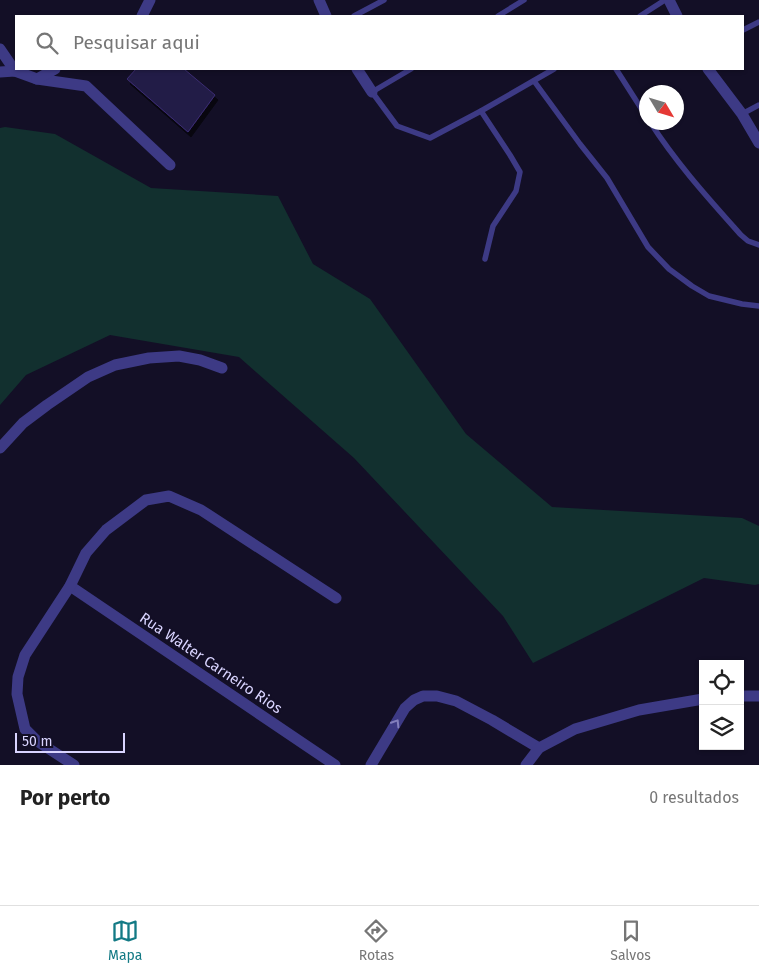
<!DOCTYPE html>
<html lang="pt">
<style>
:root{--surface:#fff;--page:#f2f2f2;--text:#222;--muted:#767676;--line:#e0e0e0;--accent:#137a85}
body{margin:0;font-family:"Fira Sans",sans-serif;background:var(--page);color:var(--text)}
.controls{position:absolute;right:15px;bottom:15px;display:grid;overflow:hidden;border-radius:0px;box-shadow:0 1px 4px #0004}
.controls button{width:45px;height:45px;display:grid;place-items:center;padding:0;border:0;border-bottom:1px solid var(--line);background:var(--surface);color:var(--text);font:25px sans-serif}
.compass{position:absolute;left:639px;top:85px;width:45px;height:45px;border-radius:50%;background:var(--surface);box-shadow:0 1px 4px #0004;rotate:128deg}
.scale{position:absolute;left:15px;bottom:12px;width:110px;box-sizing:border-box;padding-left:5px;border:2px solid #d9d4ff;border-top:0;font-size:14px;line-height:18px;white-space:nowrap;color:#d9d4ff;-webkit-text-stroke:4px #130f26;paint-order:stroke}
.list{margin:0;padding:0;list-style:none}
h2{display:flex;justify-content:space-between;align-items:center;height:65px;margin:0;padding:0 20px;font-size:21px}
h2 small{font-size:16px;font-weight:400;color:var(--muted)}
.icon{flex:none;width:28px;height:28px;fill:none;stroke:currentColor;stroke-width:2;stroke-linecap:round;stroke-linejoin:round}
.map{position:relative;flex:none;width:759px;height:765px;overflow:hidden}
.search{position:absolute;background:var(--surface);box-shadow:0 1px 4px #0004;left:15px;right:15px;top:15px;height:55px;display:flex;align-items:center;gap:12px;box-sizing:border-box;padding:0 18px;border-radius:0px;color:var(--muted);font-size:19px}
.sheet{height:140px;background:var(--surface)}
nav{display:flex;justify-content:space-around;align-items:center;box-sizing:border-box;height:70px;border-top:1px solid var(--line);background:var(--surface);font-size:14px;color:var(--muted)}
nav a{display:grid;justify-items:center;gap:2px}
nav .on{color:var(--accent)}
.map>svg:first-child{display:block}
</style>
<div class="map">
<svg width="759" height="765" viewBox="0 0 759 765">
<defs>
<filter id="shadow"><feDropShadow dx="3" dy="5" stdDeviation="0" flood-color="#0009"/></filter>
</defs>
<rect width="100%" height="100%" fill="#130f26"/>
<!-- green -->
<path fill="#12302f" d="M5,127l50,7 96,54 127,8 35,68 57,35 96,135 86,73 190,11 17,8v58l-4,1 -51,-7 -171,85 -30,-47 -149,-158 -115,-101 -129,-22 -84,40 -26,30v-277z"/>
<!-- building -->
<path fill="#241b47" stroke="#3b2d73" filter="url(#shadow)" d="M136,69h48l31,26 -27,37 -61,-53z"/>
<g fill="none" stroke-linecap="round" stroke-linejoin="round">
<!-- lane -->
<g stroke="#3d3a85" stroke-width="5.5">
<path d="M354,16l30,-16"/>
<path d="M498,16l26,-16"/>
<path d="M640,16l25,-16"/>
<path d="M743,30l16,-8"/>
<path d="M411,69l-39,23 25,34 33,12 51,-27 73,-42"/>
<path d="M616,69l30,47"/>
<path d="M534,81l46,63 27,34 41,69 21,22 23,17 17,10 33,8 17,2"/>
<path d="M481,111l29,44 10,17 -4,19 -23,35 -8,33"/>
<path d="M742,114l17,-9"/>
<path d="M650,122c27,42 59,77 91,113l7,6 11,4"/>
</g>
<!-- street -->
<g stroke="#3d3a85" stroke-width="11">
<path d="M319,0l7,16"/>
<path d="M669,0l8,16"/>
<path d="M142,16l8,-16"/>
<path d="M0,49l15,22"/>
<path d="M357,69l15,23"/>
<path d="M708,69l34,45 17,29"/>
<path d="M0,72l15,-1 22,8 49,7 84,79"/>
<path d="M37,79l18,-10"/>
<path d="M0,448l23,-25 24,-18 41,-28 27,-12 34,-7 30,-2 21,4 22,8"/>
<path d="M70,586l265,179"/>
<path d="M740,696h19"/>
<path d="M74,765l-37,-24 -12,-12 -8,-35 1,-17 7,-22 45,-69 16,-33 20,-23 40,-30 23,-4 32,14 135,88"/>
<path d="M371,765l34,-57 9,-8 9,-4h14l19,5 36,19 47,28"/>
<path d="M526,765l13,-17 36,-19 64,-19 64,-11"/>
</g>
</g>
<!-- one-way arrows -->
<defs><path id="oneway-chevron" d="M-2-3.5L2.5 0L-2 3.5" fill="none" stroke-width="1.6" stroke-linecap="round" stroke-linejoin="round" transform="scale(1.25)"/></defs>
<use stroke="#837fbc" href="#oneway-chevron" transform="translate(396 723) rotate(-58)"/>
<g text-anchor="middle" stroke-width="4" stroke-linejoin="round" paint-order="stroke">
<!-- street labels -->
<g font-size="15" fill="#d9d4ff" stroke="#130f26">
<text transform="translate(211 663) rotate(34)" y="5">Rua Walter Carneiro Rios</text>
</g>
</g>
</svg>
<div class="controls">
<button><svg class="icon" aria-label="locate" viewBox="0 0 24 24"><circle cx="12" cy="12" r="6"/><path d="M12 2v4M12 18v4M2 12h4M18 12h4"/></svg></button>
<button><svg class="icon" aria-label="layers" viewBox="0 0 24 24"><path d="M12 4l9 5-9 5-9-5zM3 14l9 5 9-5"/></svg></button>
</div>
<svg class="compass" viewBox="-18 -18 36 36"><path d="M0-13l5 13h-10z" fill="#e53935"/><path d="M0 13l5-13h-10z" fill="#767676"/></svg>
<div class="scale">50 m</div>
<div class="search"><svg class="icon" aria-label="search" viewBox="0 0 24 24"><circle cx="10" cy="10" r="6"/><path d="M15 15l6 6"/></svg>Pesquisar aqui</div>
</div>
<section class="sheet">
<h2>Por perto<small>0 resultados</small></h2>
<ul class="list">
</ul>
</section>
<nav>
<a class="on"><svg class="icon" aria-label="map" viewBox="0 0 24 24"><path d="M3 6l6-2 6 2 6-2v14l-6 2-6-2-6 2zM9 4v14M15 6v14"/></svg>Mapa</a>
<a><svg class="icon" aria-label="directions" viewBox="0 0 24 24"><path d="M12 3l9 9-9 9-9-9zM9 14v-3h6M13 9l2 2-2 2"/></svg>Rotas</a>
<a><svg class="icon" aria-label="saved" viewBox="0 0 24 24"><path d="M7 4h10v16l-5-4-5 4z"/></svg>Salvos</a>
</nav>
